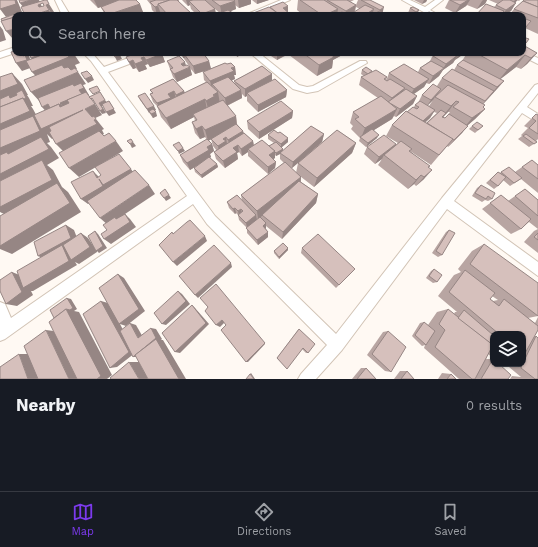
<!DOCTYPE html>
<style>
:root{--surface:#171b24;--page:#20242c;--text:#f1f3f6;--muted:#9ea1a6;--line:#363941;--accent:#7c3aed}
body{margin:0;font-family:"Work Sans",sans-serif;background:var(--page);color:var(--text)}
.controls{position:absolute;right:12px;bottom:12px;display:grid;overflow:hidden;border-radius:8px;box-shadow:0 1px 3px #0004}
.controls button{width:36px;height:36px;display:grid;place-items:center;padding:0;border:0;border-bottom:1px solid var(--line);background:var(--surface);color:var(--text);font:20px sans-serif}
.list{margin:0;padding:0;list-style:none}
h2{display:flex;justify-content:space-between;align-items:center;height:52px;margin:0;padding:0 16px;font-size:17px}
h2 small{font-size:13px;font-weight:400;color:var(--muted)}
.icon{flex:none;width:22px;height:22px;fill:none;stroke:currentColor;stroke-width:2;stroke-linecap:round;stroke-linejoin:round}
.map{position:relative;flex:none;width:538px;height:379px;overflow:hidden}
.search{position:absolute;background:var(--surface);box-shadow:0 1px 3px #0004;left:12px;right:12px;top:12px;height:44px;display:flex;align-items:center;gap:10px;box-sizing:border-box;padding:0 14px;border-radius:8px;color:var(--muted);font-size:15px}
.sheet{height:112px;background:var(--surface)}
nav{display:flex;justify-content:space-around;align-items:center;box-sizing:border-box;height:56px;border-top:1px solid var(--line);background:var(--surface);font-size:11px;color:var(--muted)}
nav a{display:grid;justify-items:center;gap:2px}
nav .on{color:var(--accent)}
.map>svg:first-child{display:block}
</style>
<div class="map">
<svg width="538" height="379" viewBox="0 0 538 379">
<rect width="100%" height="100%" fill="#fff9f3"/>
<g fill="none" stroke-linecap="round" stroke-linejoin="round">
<defs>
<g id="street">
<path d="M55,0h6l9,15h-8z"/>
<path d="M281,0h9l-35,15h-10z"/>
<path d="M402,0h8l15,7 10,-7h8l-13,10 9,5h-10z"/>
<path d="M15,47v6l-15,5v-6z"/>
<path d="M523,51l15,7v6l-22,-11h7z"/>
<path d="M83,53h9l12,14 38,-14h12l-1,2 -45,17 107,144 121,118 106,-136 93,-113 3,-1v9l-11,14 11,7v9l-16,-10 -68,88 84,61v14l-91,-67 -105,141 -26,29h-18l3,-5 26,-29 -120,-121 -14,-20 -188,135 -5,2v-39l5,2 6,14 176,-122 -96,-135z"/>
<path d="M250,53h9l40,32 8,2 6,-1 47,-25h6l1,2 -49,28 -11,2 -14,-4z"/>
</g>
</defs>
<!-- street casing -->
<use href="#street" stroke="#d2c4b6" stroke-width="2"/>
<!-- street -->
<use href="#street" fill="#fff" fill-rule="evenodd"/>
</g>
<!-- wall -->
<g fill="#b8a5a2" fill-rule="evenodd">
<path d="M90,0h46l7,12 -2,1 2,2h-38l-4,-8 -3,1z"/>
<path d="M147,0h32v2l13,12v1h-31v-1l-4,1 -5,-5 -1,-5z"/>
<path d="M182,0h69v4l-12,4 -4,-3 1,4 -6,2 3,4h-13v-2l-5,-4 1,6h-19l-6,-6 -1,-4 -2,1z"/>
<path d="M252,0h17l-12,4z"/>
<path d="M298,0h56l-4,2 6,3 2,-5h12l13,12 5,3h-85l-6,-5zM356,7l4,2 -5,3z"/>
<path d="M414,0h13l-1,2 -4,2z"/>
<path d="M449,0h38l-2,4 -8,5 -10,-4 -1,1 -11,7 -10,-5z"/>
<path d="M489,0h31l-1,1 -2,-1 -6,11 -4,2 3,1 4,-5 10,-8v-1h14v34l-13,-6 -2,3v-16h-47l18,-8 2,-2 2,-1z"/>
<path d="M410,8l9,2 -2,4 -2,1h-2l-5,-2z"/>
<path d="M523,37l6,2 -5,7 13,7 -10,11 -6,5 -5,-2 -16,12 4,2 -21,23v4l2,1 -10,10 -8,7 -5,7 -14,14 -1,-1 -16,19 -21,-14 18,17 -4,11 -8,7 -2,-2 -6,5 -30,-24 4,-6 -7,5 -11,-10 3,-7 29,-3 -1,2 3,-3 -12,-7 6,-11 15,-13 7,-5 1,-2 3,-2 4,-8 15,-9 5,-8 12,-8 3,-5 5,-4 5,-8h56zM433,100l-4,6 -1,-1zM434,112l3,1 -11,10h-1l5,-5zM448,112h2l-4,5 -1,1 -2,-1z"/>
<path d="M180,53h23l6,8 2,8 -16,5 -5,-6 2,7 -15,7 -4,-5 -6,-16 22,5z"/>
<path d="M271,53h73v1l-11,6 -1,8 -15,8 -28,-21v-1l-12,6 -6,-4z"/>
<path d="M434,53h31l-10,7 -2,3 -10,7 -4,6 -10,8 -3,-1 -2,4 -10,7 3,2 -4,8 -17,13 -2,-1 -2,3 -18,11 3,8 -11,9 -7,-6 1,-3 -9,-9 2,-3 -3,-3 3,-11 25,-14 -19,-13 2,-8 3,-1 -3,-2 1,-4 25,7 -1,4 3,-8 29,-1 2,-4 10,-7z"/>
<path d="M162,54l3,8 -15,5 -2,-3 -3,1 2,4 -8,3 -3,-4 -3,1 -3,-4 -4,-8z"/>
<path d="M225,63l2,1 4,-1 4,4 1,8h-2l1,4 -3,1 3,4 -1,-3 28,-15 10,8v7l3,-2 12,11 -1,7 -28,15 -11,-11v-5l-2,1 -3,-3v4l-15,8 9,10 1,8 6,7 1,2 9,8 1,4 8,-5 7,6 5,-3 -6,-4v-4l6,-5 4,3 2,-1 8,6v4l-7,5 2,2v2l28,-25 13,8 -2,8 -23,21 38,-33 19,13 -4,10 -38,34 -18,-14 2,-10 -6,5h-1l10,9v5l17,12 -2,9 -34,36 -16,-13v3l2,3v5l-10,8 -11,-12v-5l-8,-8 -1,-5 -2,-2 -1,1 -6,-6 -2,-6 10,-7 5,6 -1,-6 43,-32 -4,-4v-5l-4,2 -1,-1v3l-2,1 3,3 -1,6 -7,6 -20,-18v-4l-6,4 -3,-4 -2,1 1,6 -13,9 -9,-9 -2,-7 3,-1 -4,-5 -2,-7 -3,1 4,4 2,7 -4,3 1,3 -1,1 7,6 1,3 -16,11 -7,-6 -1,-4 9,-6 -13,8 -7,-8 -3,-7 27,-15 -2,-3 -5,2 -5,-6 -3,-11 3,-1 -1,-4 -23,12 -10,-12 -4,-11 -4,-4 -3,-8 2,-1 -2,-3 23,-11 11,12 1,2 21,-11 -2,-2 -1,-8z"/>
<path d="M138,96l18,14 -2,1 3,5 -4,2 -13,-18z"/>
<path d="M293,111l-1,7 -33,21 -11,-10 -1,-8z"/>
<path d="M536,114l2,1v24l-2,2 1,1 -8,5 -11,-8 4,-3 -1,-1 7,-7 -4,-2z"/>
<path d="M472,126h11l-8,7 -6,-4z"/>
<path d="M532,160l6,5v28l-17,-14 -11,7 -7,-6 -5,6 -4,3 -8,-6 12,-11 2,1 1,-1h14z"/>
<path d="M481,185l11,14 -4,2 -3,-1 -3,2 -10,-6 5,-8z"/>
<path d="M525,189l13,11v53l-14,-11 10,-11 4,-2 -9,-7 -8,7 -10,5 -29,-25 19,-14 7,6z"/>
<path d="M449,230l-7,25 -4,2 -6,-4 14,-21z"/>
<path d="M484,244l54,72 -10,2 7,5 3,-6v13l-4,7 2,-1 2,43h-28l2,-3 9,1 -12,-10 1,-3h13v-30h-30v24l-5,-4 -2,5h7l15,20h-49l-35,-31 1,-3 -3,1 -10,-10 8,-13 4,-1 4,3 9,-13 11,-3 6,5 1,-2h2l-19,-16 16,-21 7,-3 -3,-3 14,-18zM492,296l6,4 -5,1 -3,-2z"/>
<path d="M288,248v2l-9,9 -5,-6v-2z"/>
<path d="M302,248l53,21 -19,19 -35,-35z"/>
<path d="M434,269l3,13 -4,1 -7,-5 5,-7z"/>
<path d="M298,330l10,23h-2l-4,-4 -15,19 -10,-10z"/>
<path d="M388,331l3,41 -6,-1 -18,-16 16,-23z"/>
<path d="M361,368h5l10,11h-24z"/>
<path d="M400,371h7l7,8h-20z"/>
<path d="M442,373l9,1 5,5h-18z"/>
</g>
<!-- shaded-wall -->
<g fill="#968684">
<path d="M15,0h2l5,12 -16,5 -6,-8z"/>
<path d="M31,0h8l3,7 -16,4 -6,-8z"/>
<path d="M94,0h26l-22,8z"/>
<path d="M186,0h14l-11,1 1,4 -2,1z"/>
<path d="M238,0h13v4l-12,4z"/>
<path d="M257,0h12l-12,4z"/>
<path d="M424,0h3l-1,2 -4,2z"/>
<path d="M468,0h2l-4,6 -11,7 5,-8z"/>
<path d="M483,0h4l-2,4 -8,5 5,-8z"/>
<path d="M515,0h3l-6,5 4,-2 -5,8 -7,4h-2l4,-5 4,-3z"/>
<path d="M235,1l1,8 -14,6 -2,-9z"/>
<path d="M49,4l5,8 -3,1 -5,-8z"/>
<path d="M140,4l3,8 -9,3h-27z"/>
<path d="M356,5l-2,8 -3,1v1h-6l1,-4z"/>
<path d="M158,6l3,8 -4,1 -2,-8z"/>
<path d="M288,6v8l-5,-6z"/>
<path d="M384,7l-2,8h-4l2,-5z"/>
<path d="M215,9l1,6h-14v-1z"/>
<path d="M338,9l-1,6h-12z"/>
<path d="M374,9l-2,6h-7z"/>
<path d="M49,10l3,5h-18z"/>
<path d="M419,10l-2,4 -2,1 1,-3z"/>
<path d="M0,26l3,4 3,10 -6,2z"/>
<path d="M15,29v10h-2l-7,-8z"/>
<path d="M24,53h2l3,3 4,11 -11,4 -6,-8 7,-7 -1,-2z"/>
<path d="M44,53h21l-28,13 -6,-8z"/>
<path d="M69,53h8l-3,1 6,9 -5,2 2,4 -35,14 -10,-11z"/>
<path d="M236,53h7v1l-6,3z"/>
<path d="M277,53h12l-12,7z"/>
<path d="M332,53h12v1l-11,6 -1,8 -15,8 2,-11 12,-7z"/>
<path d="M460,53h5l-10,7z"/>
<path d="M537,53l-10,11 -6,5 10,-11z"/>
<path d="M162,54l3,8 -15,5 -4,-7z"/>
<path d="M120,55l2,4 -5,2 -2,-4z"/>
<path d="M458,55l-5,8 -10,7 -4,6 -10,8 4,-8 9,-6 4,-6z"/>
<path d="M525,55l-9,12 -18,14 9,-11z"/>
<path d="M144,57l4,7 -3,1 2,4 -8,3 -4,-8 6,-6z"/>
<path d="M133,60l3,8 -3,1 -4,-7z"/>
<path d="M209,61l2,8 -16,5 -2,-8z"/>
<path d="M185,62l2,7 3,-2 2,8 -15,7 -3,-8 7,-10z"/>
<path d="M235,67l1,8h-2l1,4 -20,9 -3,-4 1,5h-1l-2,-8z"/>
<path d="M78,72l8,12 -3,1 6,10 -5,2 -18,14 -6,-8 19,-13 -38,13 -10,-11z"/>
<path d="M12,73l10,11 6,11h-1l2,3 4,8h-2l2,3 7,13 9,-7 -7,-8 6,-3h13l6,8 16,-2 8,11 -39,18 -5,-5 3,8 -3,1 4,4 8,11 -12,7 6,5 9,17 6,5 13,20 -69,42 -12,-5v-3l6,-31 -6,-3v-121z"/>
<path d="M272,74v8l-25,11v3l-2,1v-8z"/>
<path d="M92,76l2,4 -6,3 -3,-4z"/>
<path d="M429,79l-5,8 -15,10 5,-8z"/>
<path d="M504,81l-7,8 -21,23 21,-25z"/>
<path d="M405,88l-4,8 -12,6 3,-4z"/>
<path d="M441,89l-5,7 -1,1 -2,3 -7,7 5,-7z"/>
<path d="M241,90l1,8 -16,8 -1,-8z"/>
<path d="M287,90l-1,7 -28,15v-7z"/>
<path d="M174,91l2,8 -15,12 -4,-8 11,-9z"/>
<path d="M184,91l3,8 -8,3 -3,-7z"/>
<path d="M218,92l2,12 -11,8 -3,-11 7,-6z"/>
<path d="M417,96l-4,8 -17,13 4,-8z"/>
<path d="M205,99l2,11 -14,4 1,3 -23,12 -5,-11z"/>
<path d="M105,100l3,4 -6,2 4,7 -4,1 -2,-3 -1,-8z"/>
<path d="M109,101l7,12 -7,3 -3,-4z"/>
<path d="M456,101l-8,11 -3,3 -4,5 1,-3 9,-11z"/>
<path d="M95,104l7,11 -9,4 -8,-10z"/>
<path d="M154,106l2,4 -6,3 -1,-2v2l-2,-4z"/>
<path d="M397,109l-5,10 -31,19 4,-10z"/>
<path d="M485,109l-10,10 -12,10 9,-11z"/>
<path d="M435,110l-5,8 -13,11 5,-7z"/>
<path d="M293,111l-1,7 -33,21v-7z"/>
<path d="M156,112l1,4 -4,2 -2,-4z"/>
<path d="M236,116l1,11 -29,14 -3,-11z"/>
<path d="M96,119l8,10 -2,1 2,4 -38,20 -10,-10z"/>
<path d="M202,126l3,11 -5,2 -4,-10z"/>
<path d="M468,126l-6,7 -14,14 6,-7z"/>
<path d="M243,131l1,7 -14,9 -2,-7z"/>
<path d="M324,134l-2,8 -30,26 1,-6z"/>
<path d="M379,135l-2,3 -11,9 2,-4z"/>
<path d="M226,137l1,7 -8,9 -1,-7 5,-7z"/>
<path d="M288,138v4l-7,6v-4z"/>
<path d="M116,141l7,10 -44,26 -10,-9z"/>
<path d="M253,141l1,7 -6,1v3l-6,4 -1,-7z"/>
<path d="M133,142l3,4 -4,2 -2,-4z"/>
<path d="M356,143l-4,10 -38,34 3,-9z"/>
<path d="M212,144l2,7 -4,3 1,3 -21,13 -3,-7 20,-16z"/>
<path d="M396,144l-4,7 -8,4 -2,4 -7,5 4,-7z"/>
<path d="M238,145l1,7 -2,1 1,6 -13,9 -2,-7 10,-13z"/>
<path d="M183,148l2,3 -6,3 -1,-3z"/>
<path d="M283,149v3l-3,1v1l-4,2v-3z"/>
<path d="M275,151v7l-6,4v-7z"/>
<path d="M276,162l-1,6 -7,6v-7z"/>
<path d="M217,164l1,3 -16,11 -1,-3z"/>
<path d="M131,169l4,6 -27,17 -20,12 -7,-5 16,-21 -4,-7 6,6z"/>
<path d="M432,170l-8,9 -8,7 8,-9z"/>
<path d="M421,175l-7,9 -6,5 8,-9z"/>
<path d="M301,177l-1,9 -38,29v1l-4,3 -1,-8z"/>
<path d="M149,185l6,9 -30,20 5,5 6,8 -25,17 -7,-5 5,-13 -9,-8z"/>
<path d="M318,194l-2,9 -34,36 1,-7z"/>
<path d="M169,195l2,3 -5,3 -2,-3z"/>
<path d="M235,208l1,5 -1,1 -2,-5z"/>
<path d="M241,209l1,5 -3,3 -1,-6z"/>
<path d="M256,215l1,5 -10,8 -1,-5z"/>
<path d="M266,223v5l-3,3v-5z"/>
<path d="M66,225l8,5 5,13 2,-10 7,5 8,12 -1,-19 3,3 9,14 -8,5 -2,-2v1l-18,12 -4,-2 2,3 -44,26h-2l2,4 -16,11 -11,-2 6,-32 10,4 25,-16 -9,-4z"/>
<path d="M268,232v5l-10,8 -1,-5z"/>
<path d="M205,236l2,5 -30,25 -4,-4z"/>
<path d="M288,248v2l-9,9v-2z"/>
<path d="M231,263l1,4 -34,31 -3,-3z"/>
<path d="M118,274l6,4 21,33 -19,15 -6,-2 15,29 -18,14 -7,1 -9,-67 7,2z"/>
<path d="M178,291l4,3 8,10 -24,21 -4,-1z"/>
<path d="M67,298l4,1 6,10 -3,2 5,1 33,63 -5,4h-10l-31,-70z"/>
<path d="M192,305l3,3 14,16 -29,29 -5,-1z"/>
<path d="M222,320l3,2 -5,5 -4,-2z"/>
<path d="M130,323l6,2 8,14 -6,-1z"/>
<path d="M151,328l5,1 6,10 -1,1h2l23,39h-7l-40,-22h-6z"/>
<path d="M46,330l15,2 22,47h-14z"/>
<path d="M265,343v1l-17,18h-2z"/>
<path d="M19,354h16l10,25h-17z"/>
<path d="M129,362h10l9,17h-9z"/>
<path d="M251,373l4,6h-1l-4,-5z"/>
</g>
<!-- building -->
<g fill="#d6c0bc" stroke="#968684" fill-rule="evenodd">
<path d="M0,0h15l1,4 -16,5z"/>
<path d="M19,0h12l-11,3z"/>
<path d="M45,0h2l2,4 -3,1 3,5 -15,5h-9l-4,-8zM43,3l1,3 -5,1 -1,-2z"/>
<path d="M119,0h17l4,4 -33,11 -6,-8z"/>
<path d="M156,0h14l-12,4v2l-3,1 -5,-5z"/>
<path d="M170,0h7l15,14 -3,1h-21l-10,-11z"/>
<path d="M193,0h12l10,9 -13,5 -13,-13z"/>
<path d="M212,0h22l1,1 -15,5z"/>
<path d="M300,0h24l14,9 -13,6h-3z"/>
<path d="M327,0h20l9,5 -10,6z"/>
<path d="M361,0h9l14,7 -4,3z"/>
<path d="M450,0h18l-8,5z"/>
<path d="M503,0h7l6,3 -10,7 -10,-5z"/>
<path d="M524,0h14v7l-15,-6z"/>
<path d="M523,1l15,6v11l-24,-9z"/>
<path d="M283,2l5,4 -5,2 8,7h-11l-10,-8z"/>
<path d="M486,4l18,7 -4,4h-24z"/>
<path d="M365,5l9,4 -9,6h-11l-3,-1z"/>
<path d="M269,7l11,8h-32z"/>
<path d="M413,7l6,3 -3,2 -6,-4z"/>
<path d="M228,10l5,3 -4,2h-7l-3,-2z"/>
<path d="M380,11l8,4h-17z"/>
<path d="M141,12l2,3h-11z"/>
<path d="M342,12l5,3h-12z"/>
<path d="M429,12l8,3h-13z"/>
<path d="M506,13l6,2h-9z"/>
<path d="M15,14v3l-13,4 -1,-2z"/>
<path d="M15,17v12l-9,2 -5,-10z"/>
<path d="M523,18l8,3 -6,7 -2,-1z"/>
<path d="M523,37l6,2 -3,4 -3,-1z"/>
<path d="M523,45l14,8 -6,5 -6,-3 -18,15 -31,-17h47z"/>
<path d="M15,51v2h9l-2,1 1,2 2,-1 2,5 -11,3 -5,-11z"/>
<path d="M29,53h15l-13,5z"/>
<path d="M47,53h22l-2,1 2,3 -37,15 -6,-11z"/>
<path d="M113,53h5l2,2 -5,2z"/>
<path d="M137,53h25v1l-16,6 -2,-3 -3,1 2,3 -8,3 -2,-4 -4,2 -3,-5z"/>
<path d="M181,53h7l-4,1v4z"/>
<path d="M188,53h15l6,8 -16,5 -9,-12z"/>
<path d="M303,53h26l5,4 -15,8z"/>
<path d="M435,53h20l3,2 -12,9 -13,-8 3,-2z"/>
<path d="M179,56l6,6 -4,2 2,2 4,-1 3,2 -16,7 -4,-5 3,-1 -6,-7z"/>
<path d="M463,60l41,21 -7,6 -40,-22z"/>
<path d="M431,61l13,7 -11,8 -13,-8z"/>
<path d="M225,63l2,1 4,-1 4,4 -4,1 3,3 -24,10 -7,-9z"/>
<path d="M404,64l25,15 -15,10 -25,-16z"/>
<path d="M62,65l2,3 4,-1 3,3 4,-2 3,4 -47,20 -7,-12z"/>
<path d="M262,66l10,8 -27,15 -11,-8z"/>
<path d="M366,67l6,4 -4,3 -6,-4z"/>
<path d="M452,69l42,22 -9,10 -43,-23z"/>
<path d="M376,70l11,7 -3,2 3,2 3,-2 15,9 -13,10 -31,-21z"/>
<path d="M87,71l5,5 -7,3 -4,-6z"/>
<path d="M12,73l6,11 -18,7v-14z"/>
<path d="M228,77l13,13 -16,8 -13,-14z"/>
<path d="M173,79l11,12 -8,4 -2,-4 -6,3 3,4 -14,5 -7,-9 3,-1 -3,-3z"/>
<path d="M275,79l12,11 -29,15 -11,-12z"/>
<path d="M207,82l11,10 -5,3 2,1 -9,5 -1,-2 -39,19 -9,-12z"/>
<path d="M81,83l3,5 -5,2 3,4 -22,9 1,1 -2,1v-1l-9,4 -2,-4 -6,3 -4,-9 35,-14 1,2z"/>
<path d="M433,84l8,5 -10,11 -9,-5z"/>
<path d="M448,85l37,20 -2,2 2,2 -13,9 -19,-11 6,-5 -3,-1 -5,5 -16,-9z"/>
<path d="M97,86l3,5 -7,3 -4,-5z"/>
<path d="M406,89l11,7 -17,13 -12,-7z"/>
<path d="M22,90l4,8 -2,1 -1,-1 -23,9v-8l9,-4 1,3 7,-3 -1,-2z"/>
<path d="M86,92l9,12 -10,5 7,8 2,-1 2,3 -2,1 3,4 -41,20 -7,-12 2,-1 -2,-4 34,-17 -42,19 -7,-14 25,-11 1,3 9,-4 -2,-3z"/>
<path d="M100,92l5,8 -6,3 4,6 -3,2 -8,-13 -1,1 -2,-2z"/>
<path d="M145,93l9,13 -7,3 -9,-13z"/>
<path d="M381,96l16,13 -32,19 -10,-9 4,-2 -6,-5z"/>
<path d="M23,98l7,13 -30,13v-17z"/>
<path d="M223,100l13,16 -31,14 -3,-4 -6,3 -4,-7 5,-2 -4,-6z"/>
<path d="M109,101l5,8 -8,3 -4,-8z"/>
<path d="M281,101l12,10 -34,21 -12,-11z"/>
<path d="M420,101l15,9 -12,11 -16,-9 6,-5 4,2 2,-2 -4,-2z"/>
<path d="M153,109l3,3 -5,2 -2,-3z"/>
<path d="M441,110l5,3 -4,4 3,1 4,-4 19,12 -14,14 -27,-17z"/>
<path d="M406,111l47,28 -14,16 -47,-30z"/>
<path d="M536,114l2,1v19l-9,-6 7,-7 -4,-3z"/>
<path d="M33,116l7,15 -40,17v-18z"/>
<path d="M477,122l6,4 -5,4 -6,-4z"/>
<path d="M236,124l7,7 -15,9 -2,-3 -3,2 3,2 -8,5 -7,-7z"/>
<path d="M311,126l13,8 -31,28 -13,-9z"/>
<path d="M372,129l7,6 -11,8 -8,-6z"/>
<path d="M274,130l4,3 2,-1 8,6 -7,6 -13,-9z"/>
<path d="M337,130l19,13 -39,35 -19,-15z"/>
<path d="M99,131l5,5 5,-3 7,8 -47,27 -10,-15z"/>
<path d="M244,133l9,8 -12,8 -3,-4 -5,3 4,4 -14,9 -9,-9z"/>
<path d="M526,134l11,8 -3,2 -11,-8z"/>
<path d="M384,135l12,9 -17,13 -12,-10z"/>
<path d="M41,137l8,12 -49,25v-19l7,-3 1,2z"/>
<path d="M131,139l2,3 -3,2 -3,-3z"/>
<path d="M207,139l5,5 -5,3 2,3 -22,13 -7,-8z"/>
<path d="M262,140l13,11 -6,4 7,7 -8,5 -20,-18z"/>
<path d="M401,141l11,8 -3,2 21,15 -2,1 4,3 -8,7 -3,-2 -5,5 -32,-25z"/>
<path d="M179,142l4,6 -5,3 -5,-6z"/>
<path d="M276,142l7,7 -7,4 -2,-2h1l-6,-5z"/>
<path d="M119,154l12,15 -28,16 -4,-6 4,7 -22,13 -10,-17 22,-11 4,7 4,-3 -6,-8z"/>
<path d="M209,157l8,7 -16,11 -7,-7z"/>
<path d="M42,160l10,20 -52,27v-26z"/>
<path d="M532,160l6,5v14l-16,-12z"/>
<path d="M285,162l16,15 -44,34 -16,-16z"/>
<path d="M509,167l13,11 -8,5 -13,-11z"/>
<path d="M135,170l14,15 -49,33 -13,-17z"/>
<path d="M498,172l8,5 -8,9 -8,-6z"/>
<path d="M299,181l19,13 -35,38 -21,-17z"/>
<path d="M57,183l13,20 -70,43v-30z"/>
<path d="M481,185l14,8 -3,6 -4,-3 -2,3 -11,-6z"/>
<path d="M165,189l4,6 -5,3 -4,-5z"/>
<path d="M525,189l13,11v16l-23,-20z"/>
<path d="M237,195l19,20 -10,8 -8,-8 5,-4 -2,-2 -3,2 -3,-3 -2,1 -6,-7z"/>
<path d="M501,195l30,24 -10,10 -31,-26z"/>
<path d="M125,214l5,8 -26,17 -3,-5 6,-4 -4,-5 12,-8 1,2z"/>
<path d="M260,217l6,6 -3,3 5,6 -11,8 -11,-12z"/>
<path d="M190,220l15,16 -32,26 -14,-17 13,-13 1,2 14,-12z"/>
<path d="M66,225l5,13 -33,18 -4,-14z"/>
<path d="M449,230l6,3 -13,22 -6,-4z"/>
<path d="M95,231l8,15 -7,5 -8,-15z"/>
<path d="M81,233l9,14 -19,13 -8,-15z"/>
<path d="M538,233v7l-4,-3z"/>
<path d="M318,234l37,35 -16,16 -37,-37z"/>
<path d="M283,243l5,5 -9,9 -5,-6z"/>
<path d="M484,244l54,39v33l-68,-52z"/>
<path d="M62,245l7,16 -46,27 -6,-17z"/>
<path d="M214,245l17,18 -36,32 -16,-19z"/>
<path d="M434,269l8,6 -5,7 -8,-6z"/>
<path d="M465,270l30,23 -5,6 9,7 5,-7 34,27v4l-14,25 -1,-1v-20h-24l-50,-42z"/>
<path d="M12,272l10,20 -16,12 -6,-13v-11z"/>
<path d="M118,274l21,35 -20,15 -20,-36z"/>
<path d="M216,284l49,59 -19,19 -25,-32 5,-5 -4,-5 -6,5 -11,-14 3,-4 -8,-9z"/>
<path d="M178,291l8,10 -24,23 -8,-11z"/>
<path d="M67,298l6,10 -3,2 -4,-1 -12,9 -4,-8z"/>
<path d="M101,301l28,51 -19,16 -27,-54z"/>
<path d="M192,305l14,18 -31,29 -13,-19z"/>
<path d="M66,309l35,67 -4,3h-20l-28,-57z"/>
<path d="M448,309l45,36 -18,34h-3l-37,-32 10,-17 -6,-6z"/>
<path d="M464,310l29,25v13l-1,-1 1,-2 -35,-27z"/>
<path d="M424,322l11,9 -9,14 -11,-10z"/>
<path d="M130,323l8,15 13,-10 5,10 -23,19 -13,-26z"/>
<path d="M299,329l16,15 -7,9 -5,-5 -16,21 -10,-11z"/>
<path d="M46,330l23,49h-31l-14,-33z"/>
<path d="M388,331l18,16 -15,25 -19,-18z"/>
<path d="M536,336l2,2v41h-3l-14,-11 1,-4h1v-1z"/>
<path d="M156,339l23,40h-31l-13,-24z"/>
<path d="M19,354l9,25h-28v-12z"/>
<path d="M493,359v5h6l12,11 -3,4h-27z"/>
<path d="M129,362l10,17h-28l-1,-1z"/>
<path d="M366,368l10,11h-19z"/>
<path d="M407,371l7,8h-13z"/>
<path d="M250,374l4,5h-8z"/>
<path d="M451,374l5,5h-9z"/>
</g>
</svg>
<div class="controls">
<button><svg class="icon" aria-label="layers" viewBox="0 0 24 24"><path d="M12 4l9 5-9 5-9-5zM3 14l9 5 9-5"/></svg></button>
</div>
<div class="search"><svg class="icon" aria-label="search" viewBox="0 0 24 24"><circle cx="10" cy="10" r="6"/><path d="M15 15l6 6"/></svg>Search here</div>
</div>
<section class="sheet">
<h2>Nearby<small>0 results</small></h2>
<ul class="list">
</ul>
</section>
<nav>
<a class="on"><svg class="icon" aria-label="map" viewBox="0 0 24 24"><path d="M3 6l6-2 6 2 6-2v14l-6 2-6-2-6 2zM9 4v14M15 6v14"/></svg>Map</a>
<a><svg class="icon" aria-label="directions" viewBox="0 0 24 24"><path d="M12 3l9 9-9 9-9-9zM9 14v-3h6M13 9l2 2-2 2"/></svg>Directions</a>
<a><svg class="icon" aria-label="saved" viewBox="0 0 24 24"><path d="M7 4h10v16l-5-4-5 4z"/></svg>Saved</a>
</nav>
